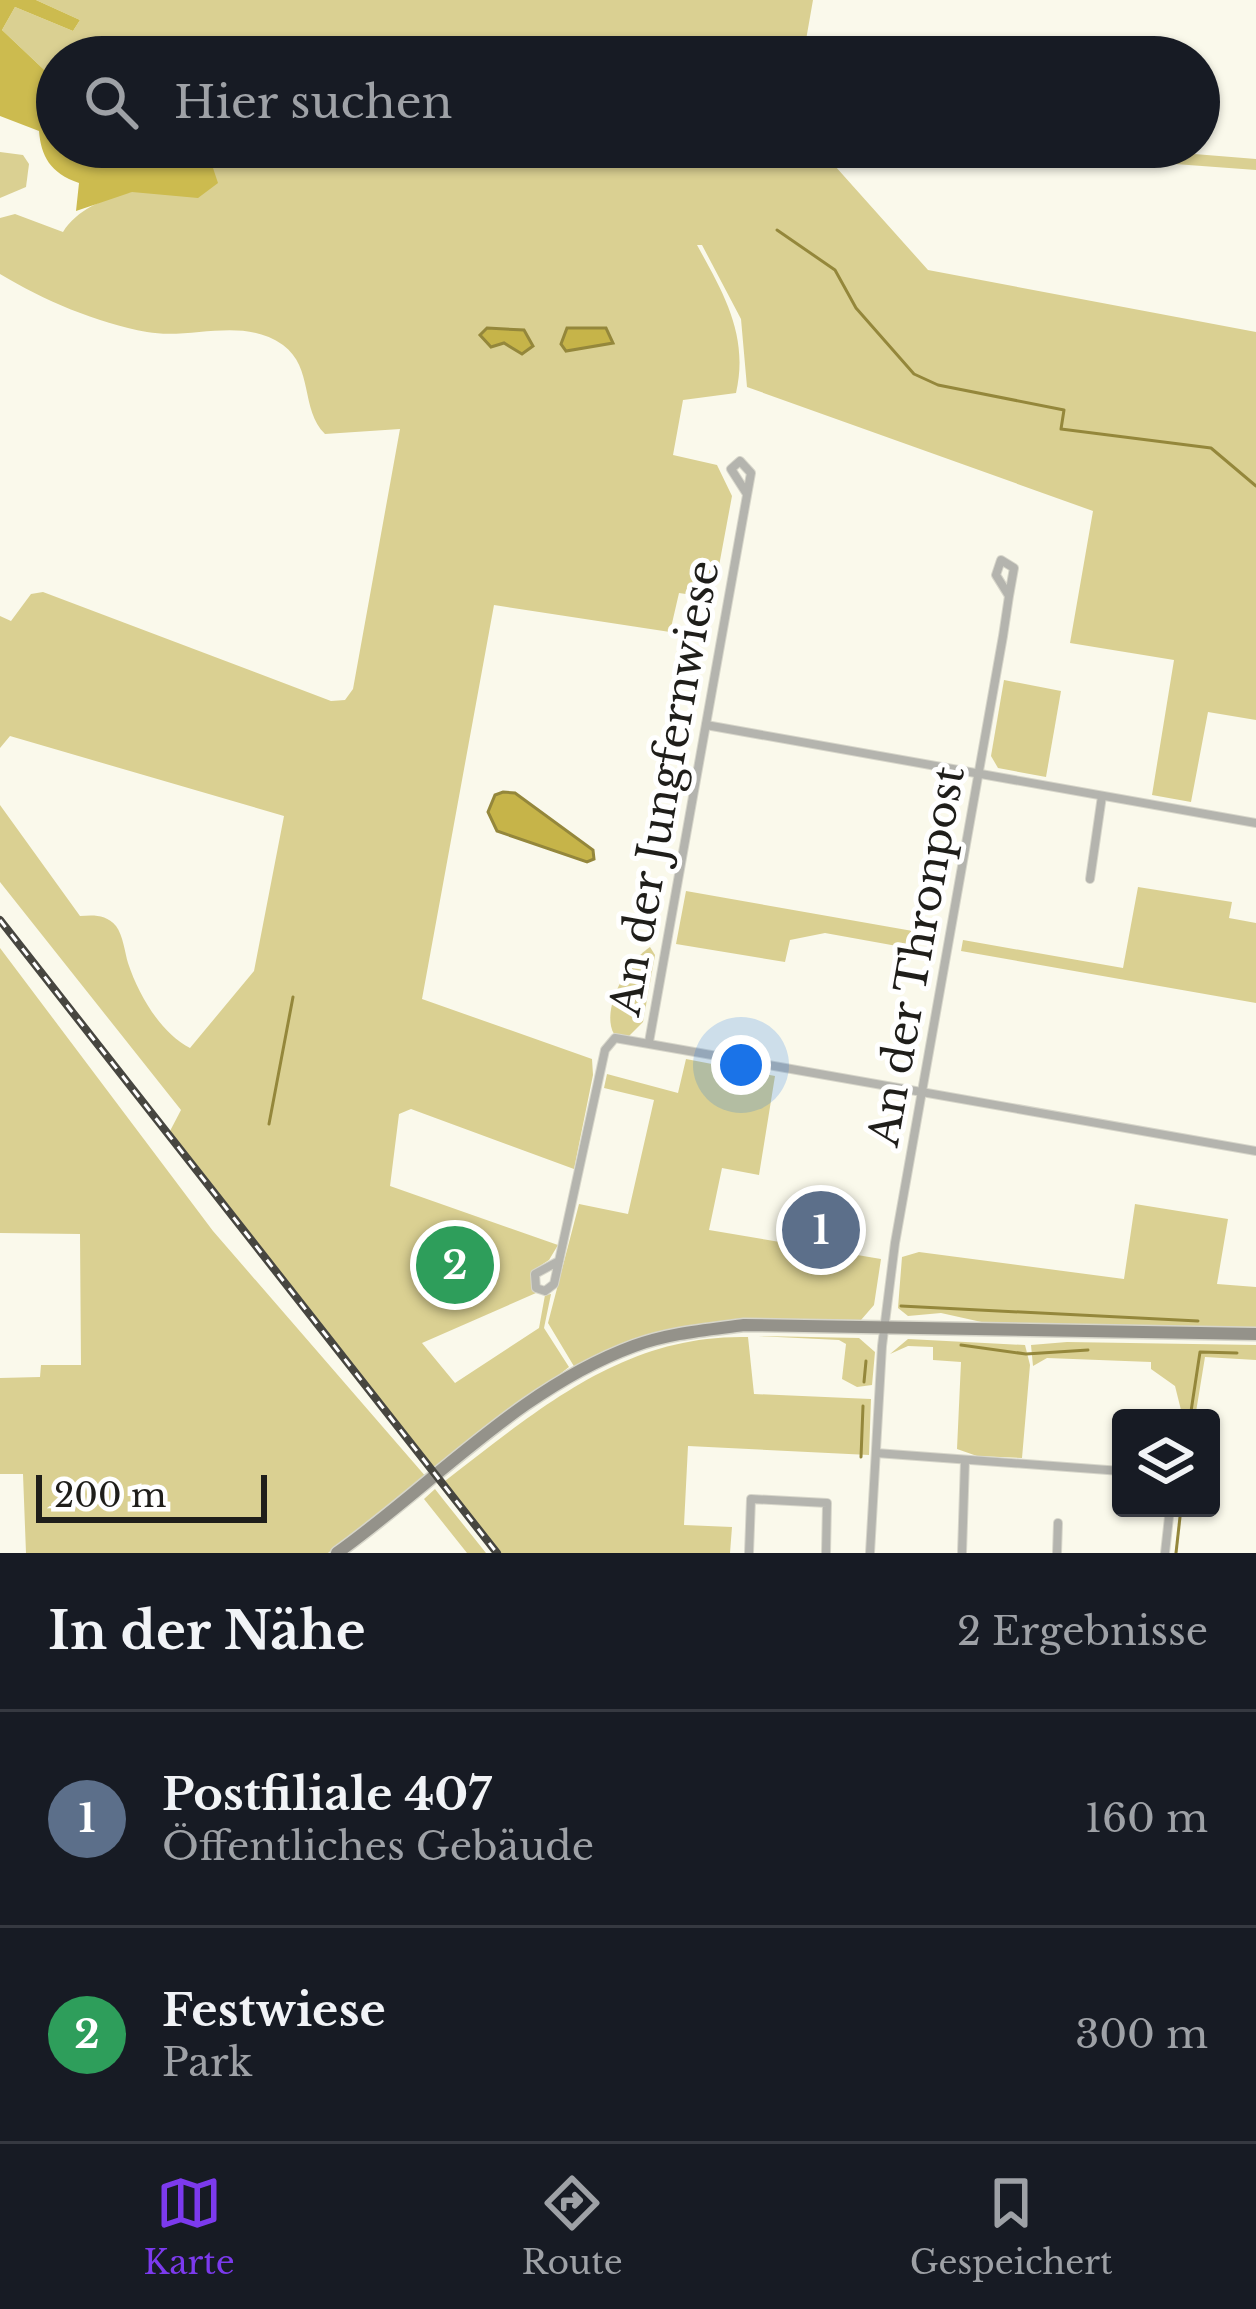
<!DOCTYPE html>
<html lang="de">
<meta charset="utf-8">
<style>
:root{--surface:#171b24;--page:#20242c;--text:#f1f3f6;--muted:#9ea1a6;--line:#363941;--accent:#7c3aed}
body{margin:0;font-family:"Libre Baskerville",serif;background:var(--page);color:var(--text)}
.controls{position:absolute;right:36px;bottom:36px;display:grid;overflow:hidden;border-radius:12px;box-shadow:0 3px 9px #0004}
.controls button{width:108px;height:108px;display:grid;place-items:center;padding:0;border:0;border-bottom:3px solid var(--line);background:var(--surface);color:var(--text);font:60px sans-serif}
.scale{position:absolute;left:36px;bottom:30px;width:231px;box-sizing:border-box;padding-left:12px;border:6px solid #1f1e1a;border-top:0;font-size:33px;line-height:42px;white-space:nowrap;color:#1f1e1a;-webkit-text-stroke:9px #fff;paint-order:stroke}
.you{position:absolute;left:741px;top:1065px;width:42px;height:42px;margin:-30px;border:9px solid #fff;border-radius:50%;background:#1a73e8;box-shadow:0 0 0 18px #1a73e833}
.badge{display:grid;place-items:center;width:78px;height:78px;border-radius:50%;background:var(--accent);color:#fff;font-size:39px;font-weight:700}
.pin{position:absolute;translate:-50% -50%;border:6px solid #fff;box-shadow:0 3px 12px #0006}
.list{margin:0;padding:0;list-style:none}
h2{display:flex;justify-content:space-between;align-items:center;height:156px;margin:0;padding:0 48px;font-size:51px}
h2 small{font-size:39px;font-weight:400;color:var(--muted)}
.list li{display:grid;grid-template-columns:78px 1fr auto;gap:36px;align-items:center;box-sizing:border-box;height:216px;padding:0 48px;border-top:3px solid var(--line)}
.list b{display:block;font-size:45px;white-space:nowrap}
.list p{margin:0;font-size:39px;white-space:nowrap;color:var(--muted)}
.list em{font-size:39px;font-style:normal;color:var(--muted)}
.icon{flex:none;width:66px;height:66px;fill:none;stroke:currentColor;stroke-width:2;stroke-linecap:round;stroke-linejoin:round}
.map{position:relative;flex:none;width:1256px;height:1553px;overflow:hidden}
.search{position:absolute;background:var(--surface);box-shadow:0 3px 9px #0004;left:36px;right:36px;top:36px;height:132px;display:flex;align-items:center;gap:30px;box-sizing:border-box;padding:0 42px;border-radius:66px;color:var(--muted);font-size:45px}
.sheet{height:588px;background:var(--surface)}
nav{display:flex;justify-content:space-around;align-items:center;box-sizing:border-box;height:168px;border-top:3px solid var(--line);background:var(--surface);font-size:33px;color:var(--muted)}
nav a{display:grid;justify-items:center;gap:6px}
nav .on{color:var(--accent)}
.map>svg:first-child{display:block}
</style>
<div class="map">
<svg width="1256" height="1553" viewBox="0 0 1256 1553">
<rect width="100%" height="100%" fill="#faf9eb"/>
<!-- green -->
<g fill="#dad092">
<path d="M36,0h777l-10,57h-746v25l-55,-52 13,-23 58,24 7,-11z"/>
<path d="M185,147h633l110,123 328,62v388l-48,-8 -17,90 -39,-7 22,-135 -104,-17 23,-132 -346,-124 -6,-68 -39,-74h-5c27,49 52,91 39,148l-53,7 -10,55 44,10 15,31 -19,102 -34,-5 -9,39 -176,-27 -72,394 170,60 1,16 -19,94 -163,-60 -12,5 -9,72 168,59 -9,15 -17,11 4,22 -114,50 33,40 84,-55 6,-33 6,-1 -7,34 25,39 -133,103 -266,-339 11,-21 -181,-228v-77l80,111c13,-1 26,-2 36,10 7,9 9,27 12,37 11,33 33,70 62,85l64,-77 30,-155 -274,-80 -10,12v-132l11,5 20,-27 12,-2 288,109 14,-1 8,-11 47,-260 -75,5c-25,-25 -11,-66 -42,-89 -41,-29 -91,-5 -136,-13 -50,-9 -104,-32 -147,-58v-56l15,-4 48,18c28,-44 103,-45 151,-53l-13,-25z"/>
<path d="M945,147h163l148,12v11z"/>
<path d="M0,152l23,3 6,9 -3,23 -26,11z"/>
<path d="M1004,680l57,11 -15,86 -48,-9 -7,-12z"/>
<path d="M1138,887l94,15 -3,16 27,5v80l-295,-52 2,-11 160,28z"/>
<path d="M686,891l238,42 -2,11 -13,-2 -1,6 -83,-15 -35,7 -5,22 -109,-18z"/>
<path d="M650,947l5,8 -12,67 -14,14 -15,-2c-14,-25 14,-73 36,-87z"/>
<path d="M0,948l213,283 214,247 -99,75h-302l-3,-79h-23v-96l40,-1 1,-12h40l-1,-131 -80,-1z"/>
<path d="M686,1059l89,17 -16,99 -37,-7 -13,62 172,29 -7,46 -13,15 -113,-1 -173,49 -27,-45 31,-119 49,10 26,-114 -50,-12 3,-14 71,19z"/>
<path d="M1135,1204l93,15 -11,65 39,3v43l-270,-7 -45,-10 -33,3 -10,-8 4,-51 17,-5 205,27z"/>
<path d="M758,1336l101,2 16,14 -3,33 -15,2 -15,-8 4,-35 -7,-4z"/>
<path d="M748,1337l6,57 117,5 -2,56 -181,-9 -4,79 48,2 -2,26h-230l-55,-72c93,-71 178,-147 303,-144z"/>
<path d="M908,1339l117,6 5,20 -8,93 -45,-2 -20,-7 4,-87 -28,-2v-13l-25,-1 -18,8z"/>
<path d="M1067,1342l189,3v15l-51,-3 -10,61h-12l-8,-32 -24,-17v-7l-104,-4 -14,8 -2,-21z"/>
<path d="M435,1489l7,9 44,55h-19l-43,-54z"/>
</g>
<!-- forest -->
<path fill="#ccbb4f" d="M0,0h36l44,20 -7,11 -58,-24 -13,23 55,52v65h128l27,18 6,18 -20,15 -66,-6 -56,19 3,-28c-29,-10 -38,-27 -40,-52l-39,-15z"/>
<!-- water -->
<g fill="#c6b449" stroke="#94873b" stroke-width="3">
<path d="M487,328l37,2 9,16 -11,8 -18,-11 -13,4 -11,-12z"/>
<path d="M567,328h39l7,15 -47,8 -5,-7z"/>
<path d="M503,792l12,1 78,57 1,9 -7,3 -90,-31 -9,-19 7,-17z"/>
</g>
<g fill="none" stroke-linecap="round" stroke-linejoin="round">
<!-- stream -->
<g stroke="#94873b" stroke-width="3">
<path d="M777,230l58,40 21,38 58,66 24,11 126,25 -3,19 150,19 45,38"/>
<path d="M269,1124l24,-127"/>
<path d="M901,1306l297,15"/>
<path d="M961,1345l65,9 62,-4"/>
<path d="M864,1382l2,-21"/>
<path d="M1190,1418l10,-66 37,1"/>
<path d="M861,1457l2,-51"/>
<path d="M1176,1553l5,-45"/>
</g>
<defs>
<g id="street">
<path d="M706,725l550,98"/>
<path d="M1090,879l12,-83"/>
<path d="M649,1042l102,-569 -11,-12 -9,8 16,25"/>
<path d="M559,1261l-24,13 1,14 9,3 9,-7 51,-234 10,-12 641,113"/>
<path d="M876,1453l245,18"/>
<path d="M749,1553l2,-54 76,4 -1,50"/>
<path d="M870,1553l12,-207 13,-103 108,-607 6,-40 -13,-21 5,-15 13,8 -5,28"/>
<path d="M962,1553l3,-93"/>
<path d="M1057,1553l1,-30"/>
<path d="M1165,1553l5,-45"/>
</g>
<path id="secondary" d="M337,1553c98,-70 183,-165 297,-207 35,-13 73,-16 110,-21l512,9"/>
</defs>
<!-- street casing -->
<use href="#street" stroke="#d7d6ca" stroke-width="10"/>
<!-- secondary casing -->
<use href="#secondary" stroke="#d7d6ca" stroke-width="15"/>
<!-- street -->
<use href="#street" stroke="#b4b4ae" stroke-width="8"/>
<!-- secondary -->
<use href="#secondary" stroke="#94928a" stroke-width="12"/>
<defs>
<path id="rail" d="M0,920l497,633"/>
</defs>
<!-- rail casing -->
<use href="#rail" stroke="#474640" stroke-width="8"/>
<!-- rail -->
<use href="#rail" stroke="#fff" stroke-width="3" stroke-dasharray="9" stroke-linecap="butt"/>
</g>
<g text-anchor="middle" stroke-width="10" stroke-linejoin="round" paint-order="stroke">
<!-- street labels -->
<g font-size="42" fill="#1f1e1a" stroke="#fff">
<text transform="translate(664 788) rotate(-80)" y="15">An der Jungfernwiese</text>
<text transform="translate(916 956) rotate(-80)" y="15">An der Thronpost</text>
</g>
</g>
</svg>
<div class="controls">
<button><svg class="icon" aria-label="layers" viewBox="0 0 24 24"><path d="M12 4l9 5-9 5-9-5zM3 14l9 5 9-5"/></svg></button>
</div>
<div class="scale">200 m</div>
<div class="you"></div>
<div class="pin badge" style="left:821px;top:1230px;background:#5c6f8a">1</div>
<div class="pin badge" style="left:455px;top:1265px;background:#2e9e5b">2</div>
<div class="search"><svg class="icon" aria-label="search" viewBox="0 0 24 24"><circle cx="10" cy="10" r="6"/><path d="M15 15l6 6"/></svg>Hier suchen</div>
</div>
<section class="sheet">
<h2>In der Nähe<small>2 Ergebnisse</small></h2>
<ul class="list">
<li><span class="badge" style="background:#5c6f8a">1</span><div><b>Postfiliale 407</b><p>Öffentliches Gebäude</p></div><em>160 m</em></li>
<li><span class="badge" style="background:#2e9e5b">2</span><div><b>Festwiese</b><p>Park</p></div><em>300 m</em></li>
</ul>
</section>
<nav>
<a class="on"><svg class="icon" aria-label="map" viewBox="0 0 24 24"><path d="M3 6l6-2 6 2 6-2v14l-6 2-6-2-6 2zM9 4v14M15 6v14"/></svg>Karte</a>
<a><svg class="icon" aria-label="directions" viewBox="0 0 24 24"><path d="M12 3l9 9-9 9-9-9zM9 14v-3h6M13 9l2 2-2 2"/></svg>Route</a>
<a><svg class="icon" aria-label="saved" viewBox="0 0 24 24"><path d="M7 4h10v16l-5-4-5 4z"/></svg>Gespeichert</a>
</nav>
